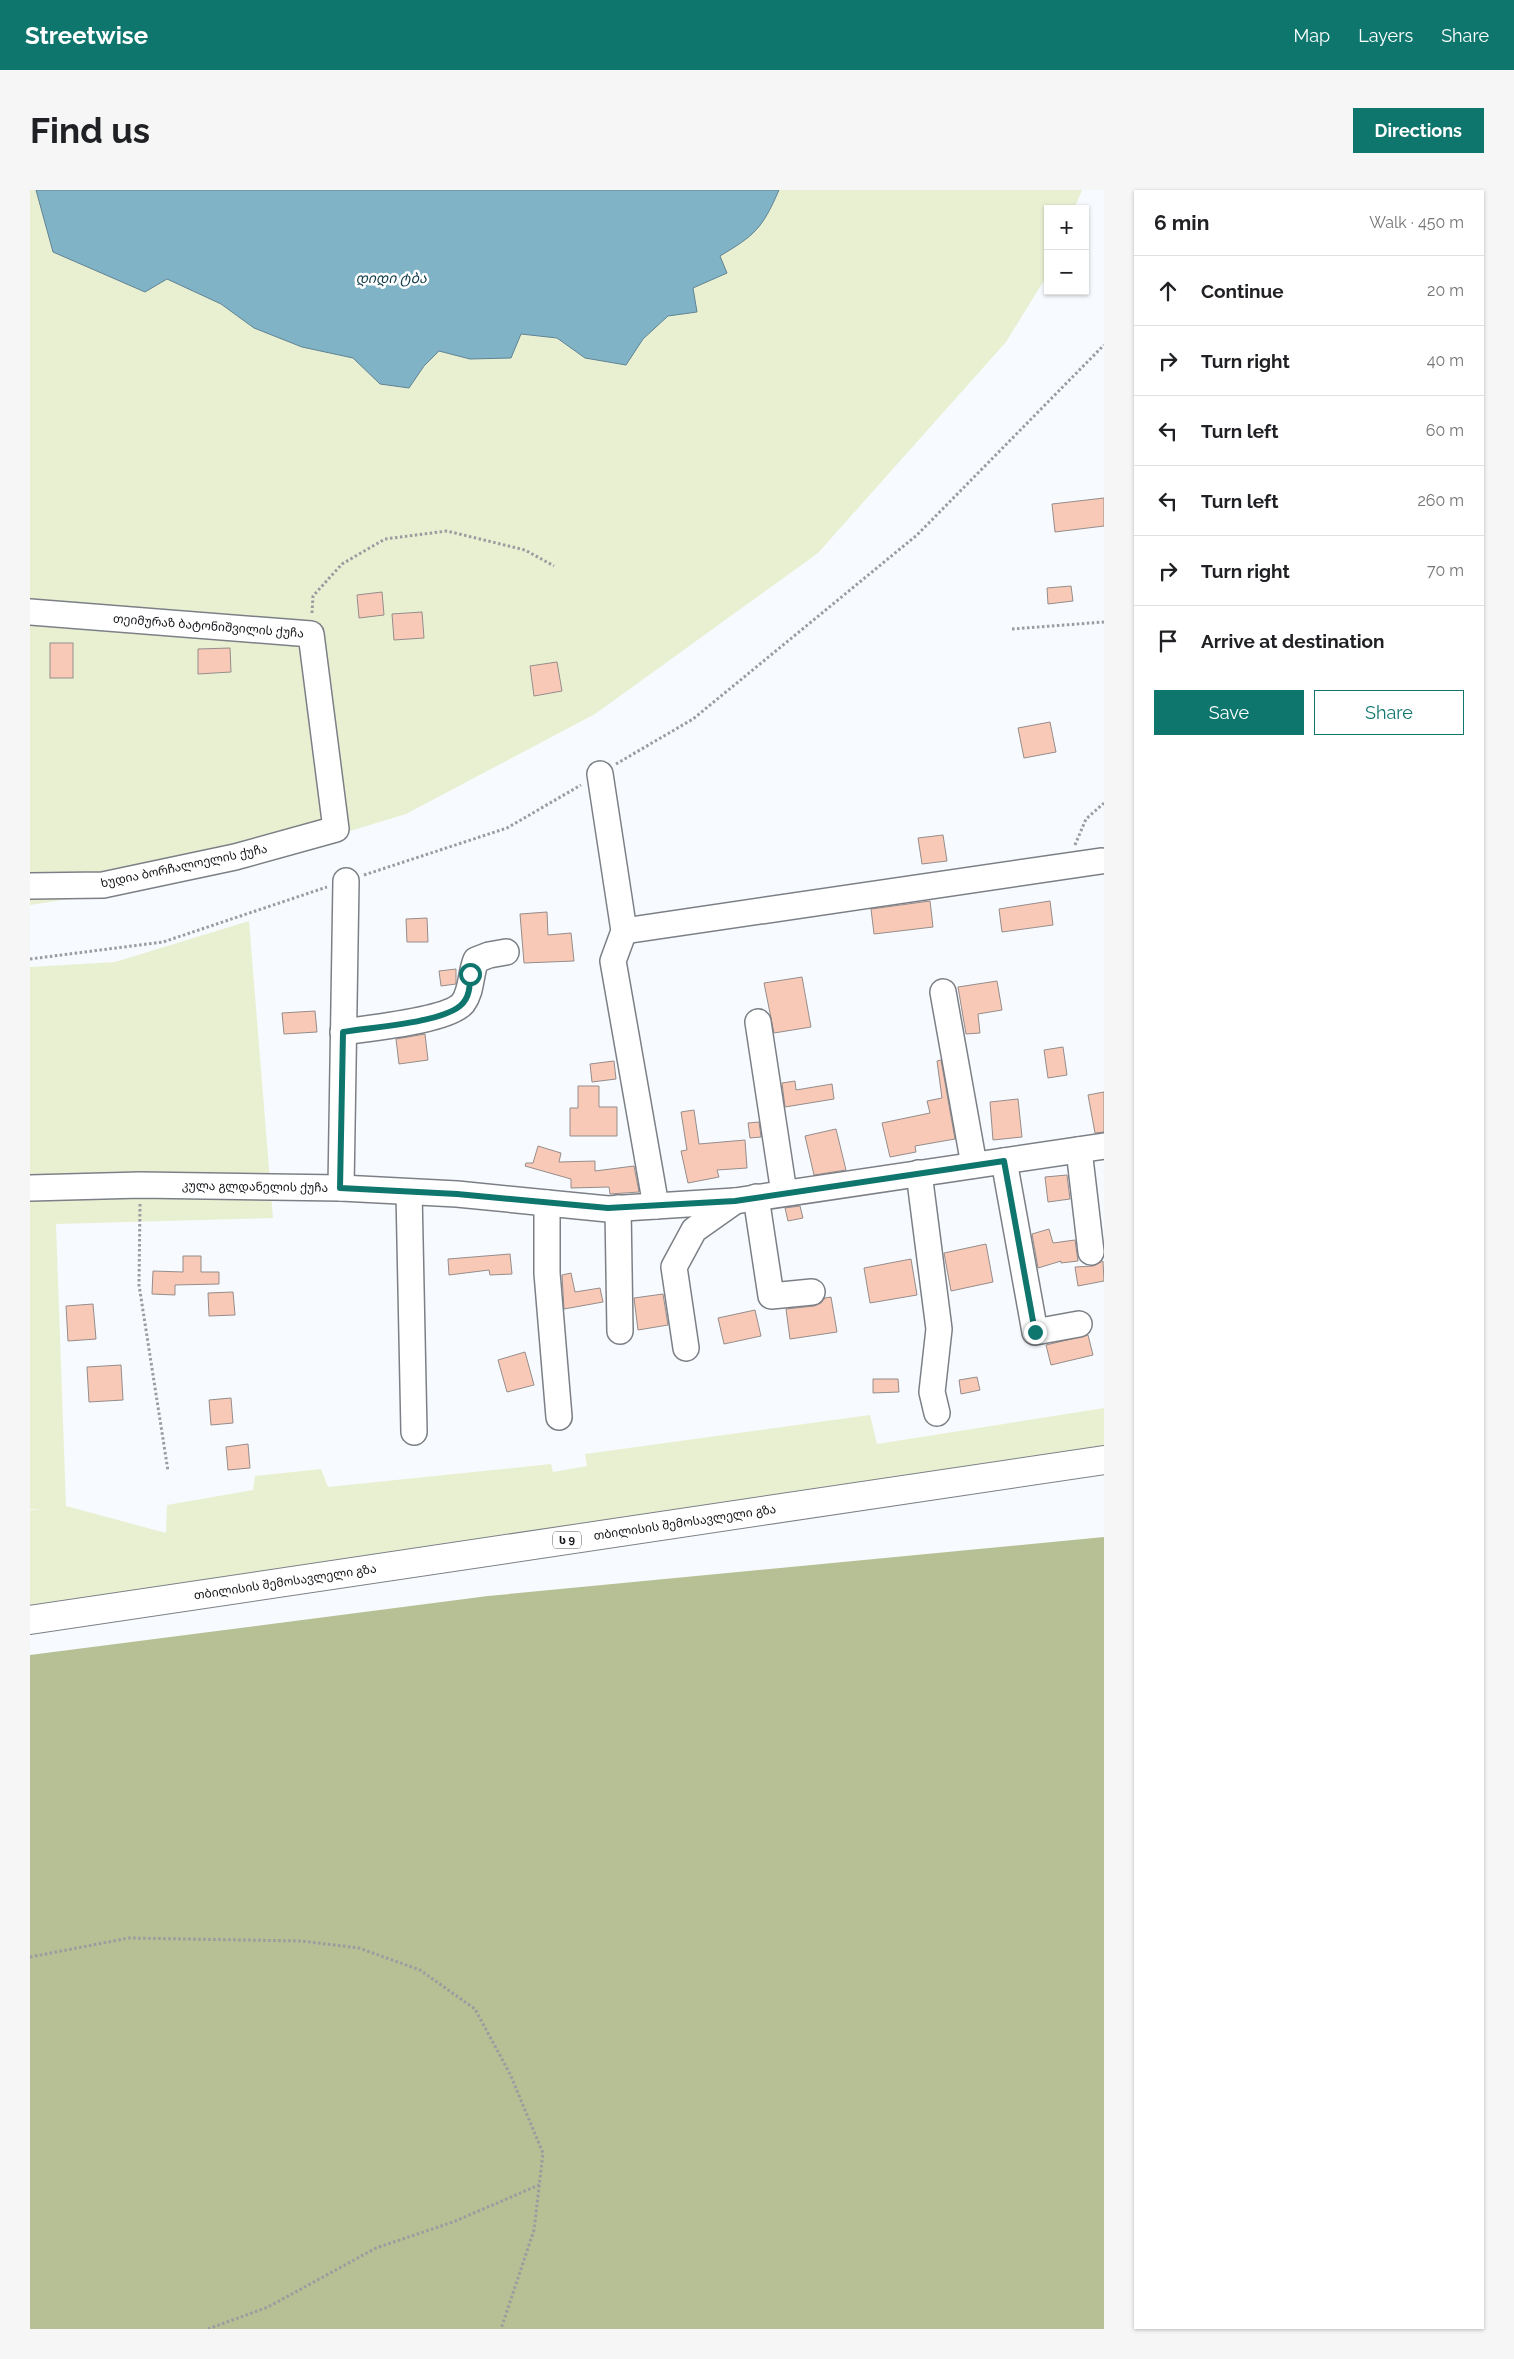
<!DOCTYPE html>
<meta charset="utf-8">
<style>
:root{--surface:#fff;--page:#f6f6f6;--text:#202124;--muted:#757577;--line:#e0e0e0;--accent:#0f766e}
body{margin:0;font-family:Raleway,"Noto Sans Georgian",sans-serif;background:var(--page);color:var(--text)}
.controls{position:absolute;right:15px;top:15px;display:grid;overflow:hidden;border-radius:0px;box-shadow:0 1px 4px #0004}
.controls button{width:45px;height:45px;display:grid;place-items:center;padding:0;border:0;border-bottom:1px solid var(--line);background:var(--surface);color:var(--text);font:25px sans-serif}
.stop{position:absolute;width:15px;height:15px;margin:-11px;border:4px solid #0f766e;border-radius:50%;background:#fff}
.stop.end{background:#0f766e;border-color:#fff;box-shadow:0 1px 5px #0008}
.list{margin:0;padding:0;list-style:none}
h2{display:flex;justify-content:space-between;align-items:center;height:65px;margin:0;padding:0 20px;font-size:21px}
h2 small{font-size:16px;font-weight:400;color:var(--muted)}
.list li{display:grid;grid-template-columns:32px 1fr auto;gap:15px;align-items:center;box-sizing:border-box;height:70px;padding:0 20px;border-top:1px solid var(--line)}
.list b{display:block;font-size:19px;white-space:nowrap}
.list em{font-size:16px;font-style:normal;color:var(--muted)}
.actions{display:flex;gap:10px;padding:15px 20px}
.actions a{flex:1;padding:11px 0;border:1px solid var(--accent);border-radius:0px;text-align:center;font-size:18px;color:var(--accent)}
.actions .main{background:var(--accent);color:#fff}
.icon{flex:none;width:28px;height:28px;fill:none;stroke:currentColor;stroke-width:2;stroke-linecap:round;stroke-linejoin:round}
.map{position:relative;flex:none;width:1074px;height:2139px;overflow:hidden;border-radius:0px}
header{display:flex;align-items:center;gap:30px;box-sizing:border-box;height:70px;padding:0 25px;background:var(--accent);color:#fff}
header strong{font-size:24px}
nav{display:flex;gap:28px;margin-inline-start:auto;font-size:18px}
.intro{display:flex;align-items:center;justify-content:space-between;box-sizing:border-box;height:120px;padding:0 30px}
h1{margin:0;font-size:35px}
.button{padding:12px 22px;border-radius:0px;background:var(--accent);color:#fff;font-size:18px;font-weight:700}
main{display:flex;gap:30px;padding:0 30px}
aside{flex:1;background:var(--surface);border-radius:0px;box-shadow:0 1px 4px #0004}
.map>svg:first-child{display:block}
</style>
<header>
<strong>Streetwise</strong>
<nav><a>Map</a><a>Layers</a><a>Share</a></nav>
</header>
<div class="intro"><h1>Find us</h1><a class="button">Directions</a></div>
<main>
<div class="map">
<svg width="1074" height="2139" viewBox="0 0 1074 2139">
<rect width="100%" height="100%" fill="#f7fafe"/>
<!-- green -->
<g fill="#e9f0d2">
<path d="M0,0h6l17,62 70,29 43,-2 55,25 33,24 48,19 51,11 27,26 28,4 16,-22 15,-15 31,8 51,-25 36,4 28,20 41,7 17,-26 25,-23 29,-4 -4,-24 34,-15 -8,-17c35,-20 44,-29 60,-66h303l-8,19h-26v65l-42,68 -188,211 -223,161 -189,100 -164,50 -140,30 -72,11z"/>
<path d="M219,731l24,297 -217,6 10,282 100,27 1,-28 86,-15 2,-14 66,-7 7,18 223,-23 2,8 34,-6 -2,-12 285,-39 7,29 227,-36v38l-1074,160v-96l11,-1h-11v-542l85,-5z"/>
</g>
<!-- forest -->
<path fill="#b7bf94" d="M1074,1347v792h-1074v-674l458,-59z"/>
<!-- water -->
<path fill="#81b3c6" stroke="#608392" d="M6,0h743c-17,39 -24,45 -59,66l7,17 -34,15 4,24 -29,4 -25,23 -17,26 -41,-7 -28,-20 -36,-4 -10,24 -41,1 -31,-8 -15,15 -15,22 -29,-4 -27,-26 -51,-11 -48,-19 -33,-24 -54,-25 -22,13 -92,-40z"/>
<!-- building -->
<g fill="#f9c9b8" stroke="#958d8b">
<path d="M1074,308v28l-49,6 -3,-28z"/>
<path d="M1041,396l2,15 -25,3 -1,-16z"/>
<path d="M352,402l2,23 -25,3 -2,-23z"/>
<path d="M392,422l2,26 -30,2 -2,-26z"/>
<rect x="20" y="453" width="23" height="35"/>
<path d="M200,458l1,24 -33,2v-25z"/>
<path d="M527,472l5,29 -28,5 -4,-30z"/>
<path d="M1020,532l6,30 -32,6 -6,-30z"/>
<path d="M913,645l4,26 -25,3 -4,-26z"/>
<path d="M900,711l3,26 -59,7 -3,-25z"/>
<path d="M1020,711l3,24 -51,7 -3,-23z"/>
<path d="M517,722l1,23 23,-2 3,28 -50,2 -4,-49z"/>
<path d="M397,728l1,24h-21l-1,-23z"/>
<path d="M426,779v15l-15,2 -2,-15z"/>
<path d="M772,787l9,50 -37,6 -10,-50z"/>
<path d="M967,791l5,29 -24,4 2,19 -14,1 -8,-47z"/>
<path d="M285,821l2,21 -33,2 -2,-21z"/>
<path d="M395,844l3,26 -29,4 -3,-25z"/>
<path d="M1033,857l4,28 -19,3 -4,-28z"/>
<path d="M911,870l14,79 -40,7 1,6 -26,5 -8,-34 48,-10 -3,-12 15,-3 -5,-37z"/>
<path d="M584,871l2,18 -24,3 -2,-18z"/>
<path d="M765,891l1,9 36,-6 2,15 -49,8 -3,-24z"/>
<path d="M548,896h21v21h18v29h-47v-28h8z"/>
<path d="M1074,902v40l-9,1 -7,-38z"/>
<path d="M988,909l4,38 -29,3 -3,-38z"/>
<path d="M664,920l5,34 46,-4 2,28 -30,2 2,7 -31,6 -7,-32 6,-1 -6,-38z"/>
<path d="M729,932l2,15 -11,1 -2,-15z"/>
<path d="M806,939l10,41 -32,5 -9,-39z"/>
<path d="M508,956l23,7 -2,9 36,-1v10l39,-5 5,26 -29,2 -1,-7 -38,1v-9l-46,-13 1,-3h7z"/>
<path d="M1037,985l3,24 -22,3 -3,-25z"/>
<path d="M770,1016l3,12 -15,3 -3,-13z"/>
<path d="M1019,1039l4,14 22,-3 3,21 -17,2v-2l-23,7 -6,-34z"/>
<path d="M956,1054l7,38 -42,9 -7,-38z"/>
<path d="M480,1064l2,20 -22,1 -1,-5 -40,5 -1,-16z"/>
<path d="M153,1066h18v16h18v12l-44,1v10l-23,-1 1,-23 30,1z"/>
<path d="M881,1069l6,36 -47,8 -6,-35z"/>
<path d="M1073,1071l1,20 -26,5 -3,-19 18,-1z"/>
<path d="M541,1083l4,19 25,-4 3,14 -39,7 -2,-34z"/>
<path d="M203,1102l2,23 -26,1 -1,-23z"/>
<path d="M633,1104l5,31 -30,5 -4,-32z"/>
<path d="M801,1107l6,35 -47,7 -4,-30 28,-3 7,-3 4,-5z"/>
<path d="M63,1114l3,35 -28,2 -2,-35z"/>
<path d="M725,1120l6,26 -37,8 -6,-26z"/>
<path d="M1058,1145l5,20 -42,10 -5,-20z"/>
<path d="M495,1162l9,33 -27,7 -9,-32z"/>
<path d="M91,1175l2,35 -34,2 -2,-35z"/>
<path d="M947,1187l3,13 -19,4 -2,-14z"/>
<path d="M843,1189h25l1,13 -26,1z"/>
<path d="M201,1208l2,25 -22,2 -2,-25z"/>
<path d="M218,1254l2,24 -22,2 -2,-23z"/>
</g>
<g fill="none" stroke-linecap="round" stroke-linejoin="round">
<defs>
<g id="minor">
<path id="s1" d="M0,422l281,22 25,195 -101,28 -132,28 -73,1"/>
<path d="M570,584l24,157 -11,30 43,245"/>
<path d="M594,741l477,-70"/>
<path d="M913,802l31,173"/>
<path d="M728,832l26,171"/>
<path d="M313,842c25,-4 105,-11 120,-29 9,-12 7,-28 13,-43l13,-5 17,-3"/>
<path d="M1049,960l12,102"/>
<path d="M974,971l31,171 44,-8"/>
<path d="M889,983l20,156 -7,63 5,21"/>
<path id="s2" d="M0,998l110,-3 201,3 116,6 151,15 127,-8 369,-55"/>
<path d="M311,998l5,-307"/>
<path d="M379,1002l5,240"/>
<path d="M726,1007l15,99 41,-4"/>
<path d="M517,1013v70l12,144"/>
<path d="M588,1018l2,123"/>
<path d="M656,1158l-12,-81 20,-37 41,-29"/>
</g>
<g id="highway">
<path id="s3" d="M0,1430l1074,-160"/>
</g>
</defs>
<!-- minor casing -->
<use href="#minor" stroke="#7c8086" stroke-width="28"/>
<!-- highway casing -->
<use href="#highway" stroke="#7c8086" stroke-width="30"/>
<!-- path -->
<g stroke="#9a9ca0" stroke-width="3" stroke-dasharray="2.5 2.5" stroke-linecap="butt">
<path d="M282,423l1,-17 29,-32 43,-25 62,-8 78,19 29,16"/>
<path d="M982,439l92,-7"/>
<path d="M586,574l77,-45 224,-184 187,-190"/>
<path d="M1045,655l11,-26 18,-16"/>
<path d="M334,685l143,-47 74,-43"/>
<path d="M0,769l133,-17 164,-55"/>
<path d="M110,1014l-1,81 29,186"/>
<path d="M0,1767l99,-19 172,3 58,7 61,22 55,39 35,65 33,79 -9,77 -33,99"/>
<path d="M178,2139l60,-22 108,-59 77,-26 86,-37"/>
</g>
<!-- minor -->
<use href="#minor" stroke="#fff" stroke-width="25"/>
<!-- highway -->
<use href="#highway" stroke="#fff" stroke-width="28"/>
</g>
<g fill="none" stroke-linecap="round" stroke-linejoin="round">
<!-- route -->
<path stroke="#0f766e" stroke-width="6" d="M440,784c0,11 0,24 -10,32 -21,17 -88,21 -117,26l-3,156 117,6 151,14 127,-7 269,-40 31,171"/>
</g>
<g text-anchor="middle" stroke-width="5" stroke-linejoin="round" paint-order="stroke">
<!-- shield labels -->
<rect fill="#fff" stroke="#5a5a5d" stroke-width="1" x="523" y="1341.5" width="28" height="17" rx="4"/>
<g font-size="11" font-weight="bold" fill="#131417">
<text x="537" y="1354">ს 9</text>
</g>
<!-- street labels -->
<g font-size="12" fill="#131417" stroke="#fff">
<text dy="4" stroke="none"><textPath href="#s1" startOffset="179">თეიმურაზ ბატონიშვილის ქუჩა</textPath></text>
<text transform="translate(154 676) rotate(-12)" y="4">ხუდია ბორჩალოელის ქუჩა</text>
<text dy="4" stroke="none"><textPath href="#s2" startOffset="225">კულა გლდანელის ქუჩა</textPath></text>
<text dy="4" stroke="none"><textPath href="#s3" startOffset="662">თბილისის შემოსავლელი გზა</textPath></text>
<text dy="4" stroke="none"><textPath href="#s3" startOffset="258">თბილისის შემოსავლელი გზა</textPath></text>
</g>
<!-- water labels -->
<g font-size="14" font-style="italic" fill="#123e4d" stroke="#fff">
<text x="361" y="93">დიდი ტბა</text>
</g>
</g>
</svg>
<div class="controls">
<button>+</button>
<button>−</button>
</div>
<div class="stop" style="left:440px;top:784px"></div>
<div class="stop end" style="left:1005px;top:1142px"></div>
</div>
<aside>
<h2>6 min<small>Walk · 450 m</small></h2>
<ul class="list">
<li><svg class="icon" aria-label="ahead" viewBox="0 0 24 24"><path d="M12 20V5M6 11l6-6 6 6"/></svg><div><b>Continue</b></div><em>20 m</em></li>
<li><svg class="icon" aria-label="right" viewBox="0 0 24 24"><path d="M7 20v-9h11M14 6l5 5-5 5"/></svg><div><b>Turn right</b></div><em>40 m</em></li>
<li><svg class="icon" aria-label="left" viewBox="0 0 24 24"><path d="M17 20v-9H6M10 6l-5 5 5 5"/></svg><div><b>Turn left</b></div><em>60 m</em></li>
<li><svg class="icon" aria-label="left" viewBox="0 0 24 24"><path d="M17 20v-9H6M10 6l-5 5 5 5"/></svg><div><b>Turn left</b></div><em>260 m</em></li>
<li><svg class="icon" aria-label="right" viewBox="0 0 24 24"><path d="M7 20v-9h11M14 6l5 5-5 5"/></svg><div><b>Turn right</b></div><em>70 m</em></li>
<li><svg class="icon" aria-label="arrive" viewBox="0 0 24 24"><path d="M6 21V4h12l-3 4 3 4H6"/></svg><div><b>Arrive at destination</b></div></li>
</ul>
<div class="actions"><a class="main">Save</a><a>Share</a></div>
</aside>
</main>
